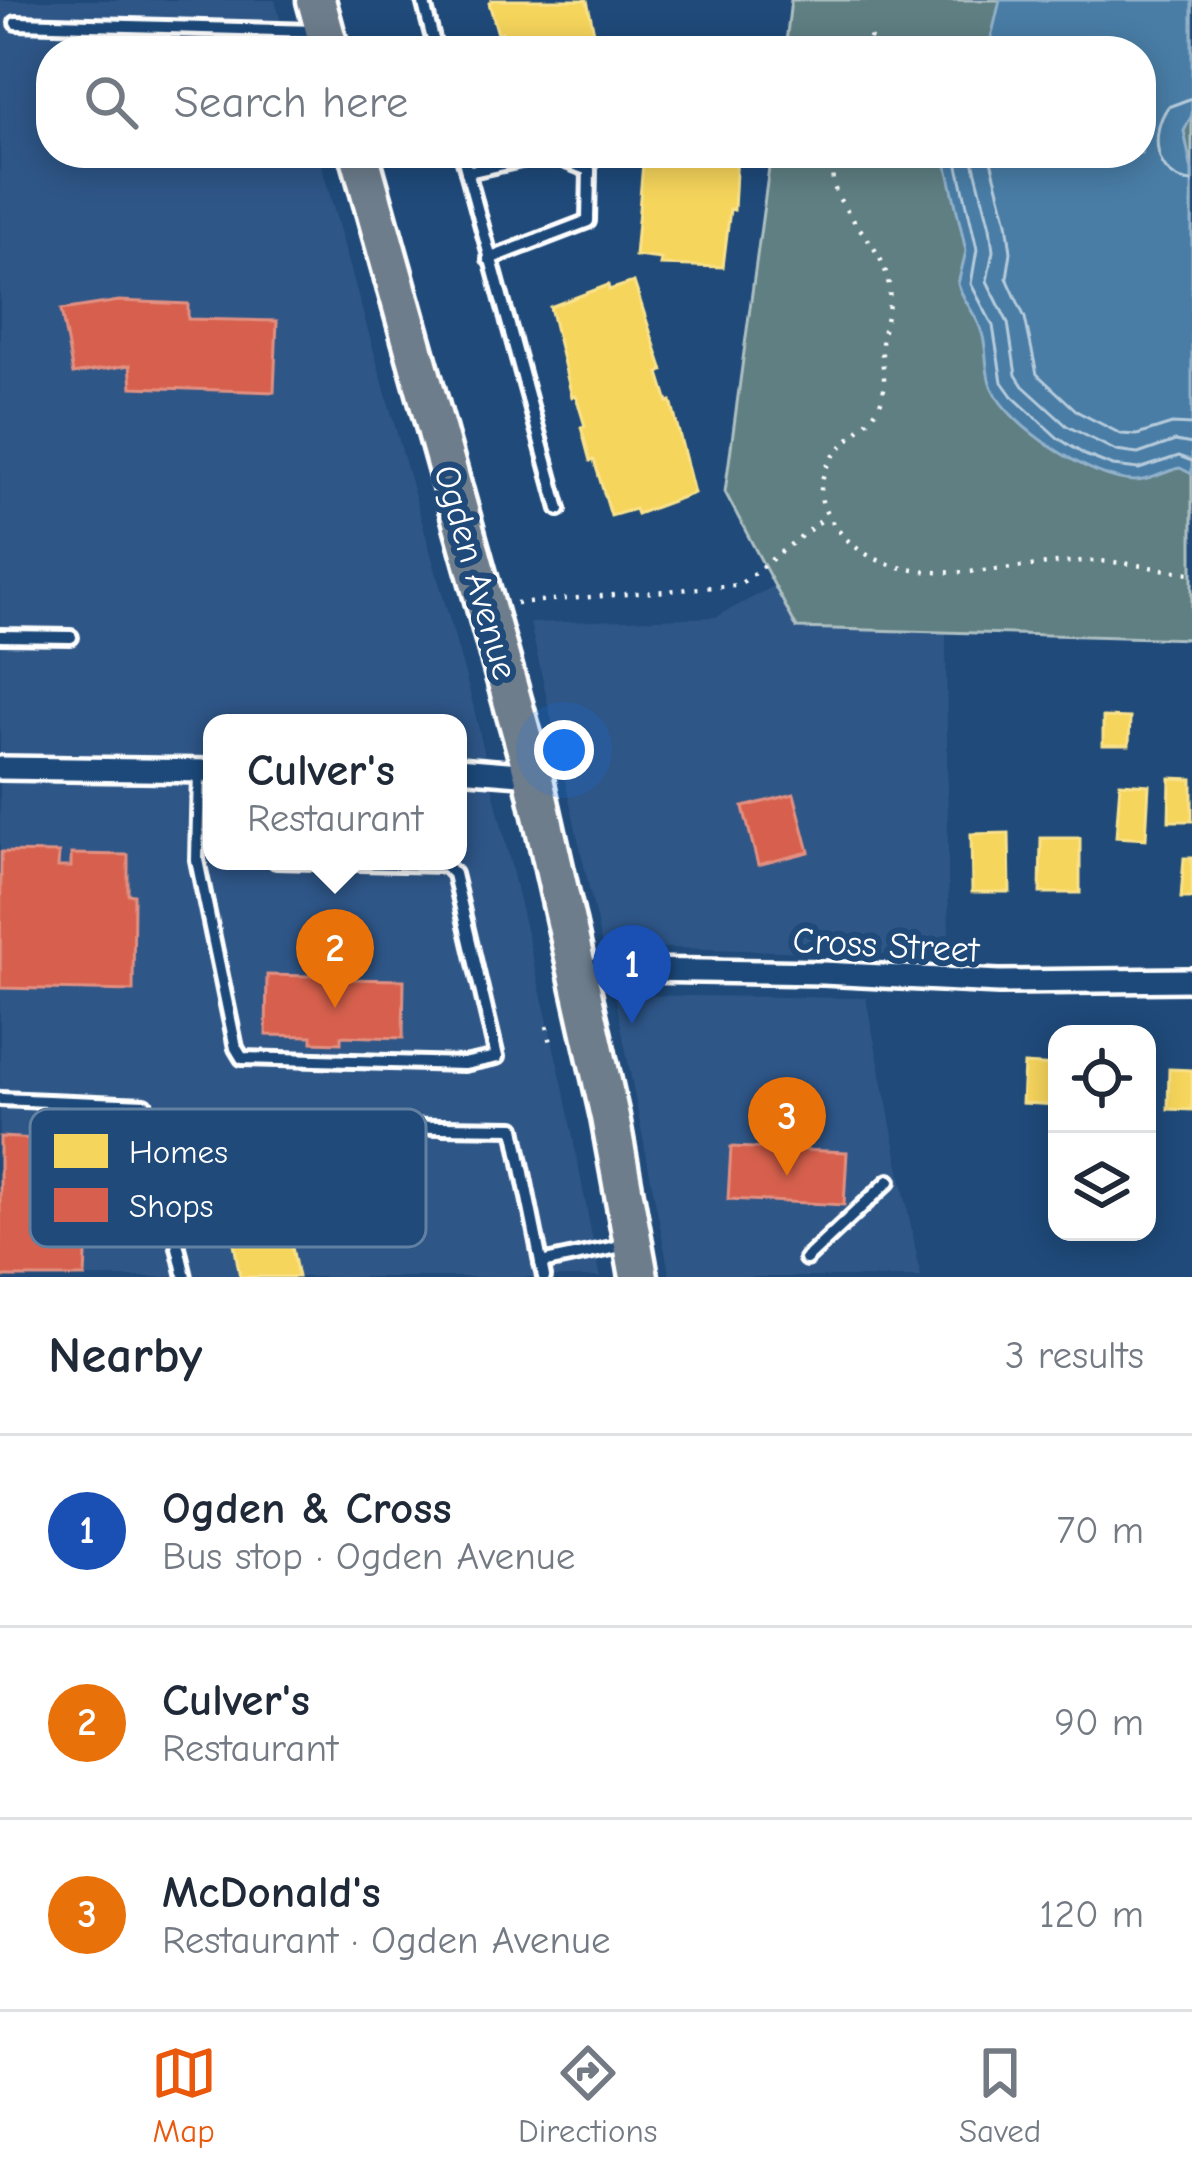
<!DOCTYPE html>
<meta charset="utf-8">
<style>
:root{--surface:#fff;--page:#f2f2f3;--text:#1f2937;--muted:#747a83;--line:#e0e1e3;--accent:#ea580c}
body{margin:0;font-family:"Comic Neue",sans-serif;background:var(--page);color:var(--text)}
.controls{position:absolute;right:36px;bottom:36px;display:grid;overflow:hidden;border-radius:24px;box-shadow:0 6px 30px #0003}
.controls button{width:108px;height:108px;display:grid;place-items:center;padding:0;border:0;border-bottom:3px solid var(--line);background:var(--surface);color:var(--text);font:60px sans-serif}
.you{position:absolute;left:564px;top:750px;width:42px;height:42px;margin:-30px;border:9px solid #fff;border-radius:50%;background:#1a73e8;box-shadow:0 0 0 18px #1a73e833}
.badge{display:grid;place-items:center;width:78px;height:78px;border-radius:50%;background:var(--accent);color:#fff;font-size:39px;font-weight:700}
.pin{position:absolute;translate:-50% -99px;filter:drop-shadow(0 3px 6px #0008)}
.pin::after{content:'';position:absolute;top:63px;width:42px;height:36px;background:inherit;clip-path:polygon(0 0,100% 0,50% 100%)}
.popup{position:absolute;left:203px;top:714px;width:264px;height:156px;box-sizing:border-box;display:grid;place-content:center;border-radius:24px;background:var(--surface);filter:drop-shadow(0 3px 9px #0005);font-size:39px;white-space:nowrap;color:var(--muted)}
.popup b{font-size:45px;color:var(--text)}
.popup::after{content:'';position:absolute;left:50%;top:100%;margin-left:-24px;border:24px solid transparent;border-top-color:var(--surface)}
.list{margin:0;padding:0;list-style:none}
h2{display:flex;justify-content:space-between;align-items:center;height:156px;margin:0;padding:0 48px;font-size:51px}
h2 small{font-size:39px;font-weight:400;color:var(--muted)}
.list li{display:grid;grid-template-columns:78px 1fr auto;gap:36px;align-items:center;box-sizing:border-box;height:192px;padding:0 48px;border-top:3px solid var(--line)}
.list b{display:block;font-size:45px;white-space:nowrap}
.list p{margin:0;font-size:39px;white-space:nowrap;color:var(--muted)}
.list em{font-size:39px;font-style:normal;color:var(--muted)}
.icon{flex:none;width:66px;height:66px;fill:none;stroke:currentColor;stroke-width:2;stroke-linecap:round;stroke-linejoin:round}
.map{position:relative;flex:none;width:1192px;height:1277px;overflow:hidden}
.search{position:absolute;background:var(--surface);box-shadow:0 6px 30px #0003;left:36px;right:36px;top:36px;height:132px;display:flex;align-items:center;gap:30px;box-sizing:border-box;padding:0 42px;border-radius:48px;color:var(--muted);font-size:45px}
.sheet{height:732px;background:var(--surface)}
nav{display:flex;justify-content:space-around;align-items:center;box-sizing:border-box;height:168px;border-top:3px solid var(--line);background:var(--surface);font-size:33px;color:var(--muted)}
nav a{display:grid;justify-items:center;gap:6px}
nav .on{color:var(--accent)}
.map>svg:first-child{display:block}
</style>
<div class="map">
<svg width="1192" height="1277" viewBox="0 0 1192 1277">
<rect width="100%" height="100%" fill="#1f4a7a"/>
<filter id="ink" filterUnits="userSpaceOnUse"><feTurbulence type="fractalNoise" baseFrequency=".00833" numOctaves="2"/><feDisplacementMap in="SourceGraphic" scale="24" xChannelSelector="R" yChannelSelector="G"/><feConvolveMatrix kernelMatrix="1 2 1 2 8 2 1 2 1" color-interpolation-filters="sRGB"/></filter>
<g filter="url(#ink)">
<!-- built -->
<g fill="#2e5787" fill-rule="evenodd">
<path d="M0,0h275l14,51h-238v102h267l152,539 93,394 37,191h-600zM212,723h246v138h-246z"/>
<path d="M774,586l23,42 149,5 3,323 -347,-10 -72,-323 186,-6z"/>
<path d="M615,995l251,3 55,279h-251z"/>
</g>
<!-- green -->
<path fill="#5e7f83" stroke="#aebfc1" stroke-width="3" d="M791,0h401v639l-395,-11 -72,-136 46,-339h370v-102h-356z"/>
<!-- water -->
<path fill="#497da6" stroke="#92b1ca" stroke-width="3" d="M1000,0h192v115l-8,16 8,40v303l-12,-6c-16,3 -28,13 -45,13 -43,-1 -126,-54 -143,-93 -8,-17 -4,-37 -10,-55 -5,-18 -19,-32 -24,-49l8,-33 -22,-98h197v-102h-153z"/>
<!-- homes -->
<g fill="#f6d55c" stroke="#f9e28d" stroke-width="3">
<path d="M492,0h95l11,51h-91l-5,-19 -4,2 -9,-31z"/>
<path d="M689,39l35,5 -1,4 26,3h-88l1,-10 27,3z"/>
<path d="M649,153h88l-3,57 -4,-1 -7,58 -63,-2 1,-6 -26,-3 8,-93 4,1z"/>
<path d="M634,282l29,89 -4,2 9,29 3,-1 23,92 -57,21 -2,-5 -24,7 -17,-56 -4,1 -9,-34 4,-1 -9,-30 -4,1 -22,-90 58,-22 1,5z"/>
<path d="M1103,717l27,1 -1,27h-26z"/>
<path d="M1170,778l22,1v42h-23z"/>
<path d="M1120,783l29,2 -3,54 -30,-2z"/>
<path d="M1009,833l1,59h-38l-1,-58z"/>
<path d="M1041,838h39v55h-40z"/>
<path d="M1184,858h8v40h-11z"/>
<path d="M1024,1064l33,2v39l-35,-2z"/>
<path d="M1169,1069l23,1v40l-24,-1z"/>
<path d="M241,1150h13l2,11 20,-3 11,85 4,-1 7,35h-58l-22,-123z"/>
</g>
<!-- shops -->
<g fill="#d6604d" stroke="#e29082" stroke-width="3">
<path d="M234,39l2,12h-65v-2z"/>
<path d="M119,301l69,3v15l89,2 -3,71 -142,-5 -2,-22 -57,9 -12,-64z"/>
<path d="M794,794l15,58 -51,13 -15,-58z"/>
<path d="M1,852l58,1 -1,14h13v-13l57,1v39l6,1 -1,96 -133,-3z"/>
<path d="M312,971l30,1v7l62,1 -1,58 -62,-2v7l-29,-1v-6l-46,-1 1,-60 44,1z"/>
<path d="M0,1137l91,5 -6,135h-85z"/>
<path d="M731,1147l116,5 -3,53 -116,-6z"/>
</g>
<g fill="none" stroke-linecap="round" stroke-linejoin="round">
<!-- shore -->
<g stroke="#b6cbdb" stroke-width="3">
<path d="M1192,98l-24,9c-19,26 -14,72 24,75"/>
<path d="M955,153l22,96 -6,35 22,42 9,56 10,14 46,42 27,17 28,11 26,3 40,-13 13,5"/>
<path d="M971,153l19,74 3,24 -6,30 21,42 8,52 7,11 44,40 49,25 22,3 37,-13 17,3"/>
<path d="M989,153l18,69 4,30 -4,26 18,40 12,56 41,38 43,22 16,1 35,-11 20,1"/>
</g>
<defs>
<g id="service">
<path d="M423,0l13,51"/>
<path d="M16,23l299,8"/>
<path d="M462,153l97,356"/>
<path d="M467,172l81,-18 41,16 -1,51 -99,38"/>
<path d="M0,636l71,1"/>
<path d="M199,772l-2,88 39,188 6,10 222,6 33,-7 -43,-183 -9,-9 -169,-4"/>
<path d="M0,1099l145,6 40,172"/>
<path d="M229,1124l285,4 30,149"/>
<path d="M806,1259l83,-78"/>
<path d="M541,1263l85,-18"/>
</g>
<g id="minor">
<path d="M0,768l212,3"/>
<path d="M458,769l75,6"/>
<path d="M578,969l245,4 176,9 193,-2"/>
</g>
<g id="primary">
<path d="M316,0l14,51"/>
<path d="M359,153l174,622 77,342 29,160"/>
</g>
</defs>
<!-- service casing -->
<use href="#service" stroke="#fff" stroke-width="20"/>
<!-- minor casing -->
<use href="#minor" stroke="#fff" stroke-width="30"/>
<!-- primary casing -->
<use href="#primary" stroke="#fff" stroke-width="45"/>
<!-- path -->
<g stroke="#fff" stroke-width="4.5" stroke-dasharray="3 9" stroke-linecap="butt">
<path d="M867,51l4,-15"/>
<path d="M837,153c-3,12 -7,24 -2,36 16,40 59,64 54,113 -1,15 -7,30 -7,45 -1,18 6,37 -1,54 -14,32 -52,44 -59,80 -4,21 4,34 17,50 58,70 177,30 253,30 34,0 67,9 100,12"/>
<path d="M516,603l223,-18 88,-69"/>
<path d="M547,1026l5,21"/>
</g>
<!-- service -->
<use href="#service" stroke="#1f4a7a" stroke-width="10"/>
<!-- minor -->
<use href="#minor" stroke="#1f4a7a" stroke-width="21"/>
<!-- primary -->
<use href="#primary" stroke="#6d7d8c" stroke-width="36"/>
</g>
</g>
<g text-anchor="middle" stroke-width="12" stroke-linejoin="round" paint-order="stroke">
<!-- street labels -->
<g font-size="36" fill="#fff" stroke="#1f4a7a">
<text transform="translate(477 572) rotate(74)" y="13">Ogden Avenue</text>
<text transform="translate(886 944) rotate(3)" y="13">Cross Street</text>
</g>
</g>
<!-- legend -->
<rect x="30" y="1109" width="396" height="138" rx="18" fill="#1f4a7a" stroke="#6280a2" stroke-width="3"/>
<rect x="54" y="1134" width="54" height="34" fill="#f6d55c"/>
<rect x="54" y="1188" width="54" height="34" fill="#d6604d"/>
<g font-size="33" fill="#fff">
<text x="129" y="1163">Homes</text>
<text x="129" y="1217">Shops</text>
</g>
</svg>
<div class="controls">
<button><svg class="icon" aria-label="locate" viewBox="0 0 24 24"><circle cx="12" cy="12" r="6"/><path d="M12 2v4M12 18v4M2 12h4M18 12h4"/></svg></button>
<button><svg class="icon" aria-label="layers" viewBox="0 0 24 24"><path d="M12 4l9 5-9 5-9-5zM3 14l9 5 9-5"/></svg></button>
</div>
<div class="you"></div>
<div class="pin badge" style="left:632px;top:1024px;background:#1a4fb4">1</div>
<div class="pin badge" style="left:335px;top:1008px;background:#e8710a">2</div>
<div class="popup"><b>Culver's</b>Restaurant</div>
<div class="pin badge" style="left:787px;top:1176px;background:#e8710a">3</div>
<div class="search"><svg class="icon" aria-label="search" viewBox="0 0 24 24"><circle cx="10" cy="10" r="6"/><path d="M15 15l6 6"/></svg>Search here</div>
</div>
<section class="sheet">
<h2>Nearby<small>3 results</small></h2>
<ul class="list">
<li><span class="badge" style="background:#1a4fb4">1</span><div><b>Ogden &amp; Cross</b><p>Bus stop · Ogden Avenue</p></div><em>70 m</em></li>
<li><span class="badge" style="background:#e8710a">2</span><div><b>Culver's</b><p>Restaurant</p></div><em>90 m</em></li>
<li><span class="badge" style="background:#e8710a">3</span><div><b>McDonald's</b><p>Restaurant · Ogden Avenue</p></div><em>120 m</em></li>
</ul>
</section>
<nav>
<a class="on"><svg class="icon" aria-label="map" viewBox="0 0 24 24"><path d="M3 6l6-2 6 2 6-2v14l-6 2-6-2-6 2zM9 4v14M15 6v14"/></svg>Map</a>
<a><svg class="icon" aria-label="directions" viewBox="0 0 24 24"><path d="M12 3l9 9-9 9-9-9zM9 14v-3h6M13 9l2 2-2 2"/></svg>Directions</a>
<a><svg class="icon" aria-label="saved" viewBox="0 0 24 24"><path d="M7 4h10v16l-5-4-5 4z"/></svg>Saved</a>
</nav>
